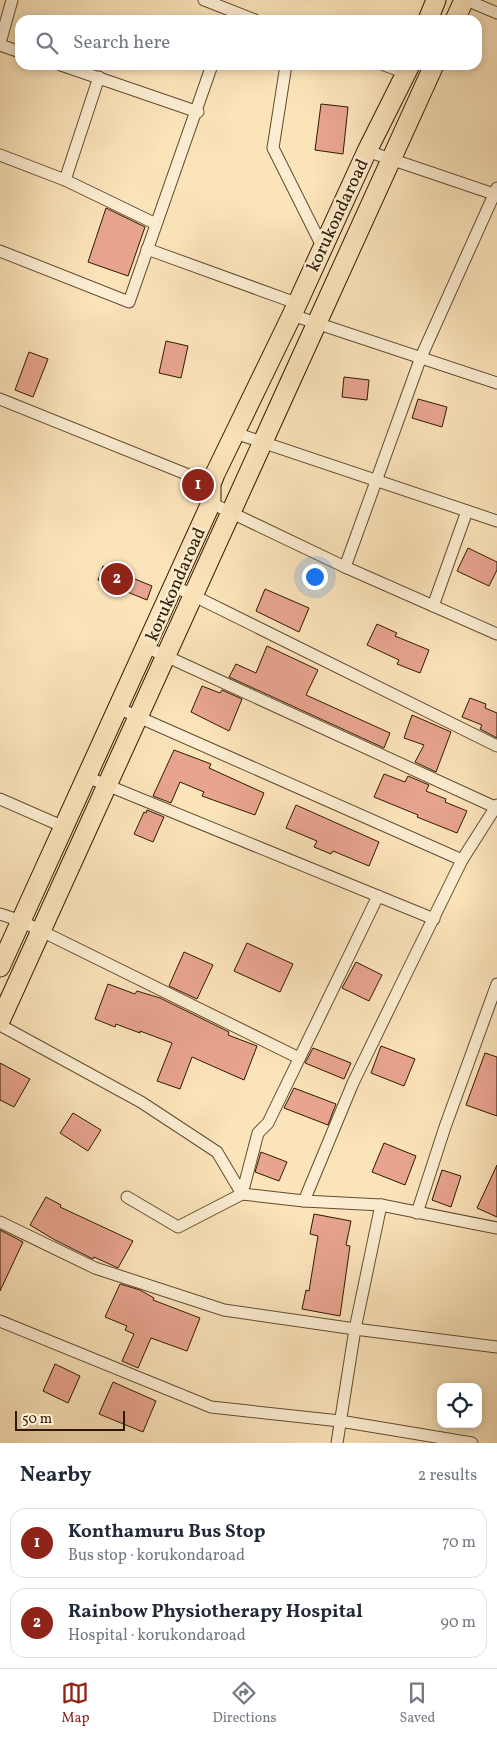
<!DOCTYPE html>
<meta charset="utf-8">
<style>
:root{--surface:#fff;--page:#f2f2f3;--text:#1f2937;--muted:#747a83;--line:#e0e1e3;--accent:#8f2418}
body{margin:0;font-family:Vollkorn,serif;background:var(--page);color:var(--text)}
.controls{position:absolute;right:15px;bottom:15px;display:grid;overflow:hidden;border-radius:10px;box-shadow:0 2px 8px #0003}
.controls button{width:45px;height:45px;display:grid;place-items:center;padding:0;border:0;border-bottom:1px solid var(--line);background:var(--surface);color:var(--text);font:25px sans-serif}
.scale{position:absolute;left:15px;bottom:12px;width:110px;box-sizing:border-box;padding-left:5px;border:2px solid #301901;border-top:0;font-size:14px;line-height:18px;white-space:nowrap;color:#301901;-webkit-text-stroke:4px #fcedd2;paint-order:stroke}
.you{position:absolute;left:314px;top:576px;width:18px;height:18px;margin:-12px;border:4px solid #fff;border-radius:50%;background:#1a73e8;box-shadow:0 0 0 8px #1a73e833}
.badge{display:grid;place-items:center;width:32px;height:32px;border-radius:50%;background:var(--accent);color:#fff;font-size:16px;font-weight:700}
.pin{position:absolute;translate:-50% -50%;border:2px solid #fff;box-shadow:0 1px 5px #0006}
.list{margin:0;padding:0;list-style:none}
h2{display:flex;justify-content:space-between;align-items:center;height:65px;margin:0;padding:0 20px;font-size:21px}
h2 small{font-size:16px;font-weight:400;color:var(--muted)}
.list li{display:grid;grid-template-columns:32px 1fr auto;gap:15px;align-items:center;box-sizing:border-box;height:70px;margin:0 10px 10px;padding:0 10px;border:1px solid var(--line);border-radius:15px}
.list b{display:block;font-size:19px;white-space:nowrap}
.list p{margin:0;font-size:16px;white-space:nowrap;color:var(--muted)}
.list em{font-size:16px;font-style:normal;color:var(--muted)}
.icon{flex:none;width:28px;height:28px;fill:none;stroke:currentColor;stroke-width:2;stroke-linecap:round;stroke-linejoin:round}
.map{position:relative;flex:none;width:497px;height:1443px;overflow:hidden}
.search{position:absolute;background:var(--surface);box-shadow:0 2px 8px #0003;left:15px;right:15px;top:15px;height:55px;display:flex;align-items:center;gap:12px;box-sizing:border-box;padding:0 18px;border-radius:15px;color:var(--muted);font-size:19px}
.sheet{height:225px;background:var(--surface)}
nav{display:flex;justify-content:space-around;align-items:center;box-sizing:border-box;height:70px;border-top:1px solid var(--line);background:var(--surface);font-size:14px;color:var(--muted)}
nav a{display:grid;justify-items:center;gap:2px}
nav .on{color:var(--accent)}
.map>svg:first-child{display:block}
</style>
<div class="map">
<svg width="497" height="1443" viewBox="0 0 497 1443">
<rect width="100%" height="100%" fill="#fbe3ba"/>
<filter id="stains"><feTurbulence type="fractalNoise" baseFrequency=".004" numOctaves="4"/><feColorMatrix values="0 0 0 0 .2 0 0 0 0 .09 0 0 0 0 .02 0 0 0 .5 -.17"/></filter>
<radialGradient id="worn" r=".72"><stop offset=".6" stop-color="#630" stop-opacity="0"/><stop offset="1" stop-color="#630" stop-opacity=".3"/></radialGradient>
<!-- building -->
<g fill="#e8a48f" stroke="#301901">
<path d="M321,104l27,3 -5,47 -28,-4z"/>
<path d="M106,208l39,19 -17,49 -40,-14z"/>
<path d="M166,341l22,5 -7,32 -22,-5z"/>
<path d="M29,352l19,7 -15,38 -18,-7z"/>
<path d="M344,377l25,3 -2,20 -25,-3z"/>
<path d="M418,399l29,8 -5,20 -30,-9z"/>
<path d="M468,548l29,14v8l-8,16 -32,-15z"/>
<path d="M103,566l49,20 -5,14 -49,-20z"/>
<path d="M265,589l44,19 -10,24 -43,-21z"/>
<path d="M377,624l20,9 -2,3 34,14 -9,23 -23,-9 2,-4 -32,-15z"/>
<path d="M267,646l51,24 -12,25 84,38 -6,15 -155,-71 7,-13 20,9z"/>
<path d="M202,686l18,7 2,-3 20,9 -13,32 -38,-19z"/>
<path d="M470,698l16,6 -1,4 12,5v25l-17,-9 2,-4 -20,-8z"/>
<path d="M412,715l39,17 -15,40 -21,-10 9,-17 -20,-7z"/>
<path d="M174,750l37,14 -2,4 55,25 -9,22 -53,-19 2,-4 -24,-10 -9,21 -18,-7z"/>
<path d="M384,774l21,8 3,-6 21,9 -3,6 20,8 -1,3 22,9 -10,22 -40,-16 1,-2 -44,-18z"/>
<path d="M296,805l83,37 -10,24 -36,-15 -2,3 -17,-7 3,-6 -31,-13z"/>
<path d="M147,810l17,7 -11,25 -19,-8 10,-22 2,1z"/>
<path d="M247,943l46,21 -13,28 -46,-21z"/>
<path d="M184,952l29,13 -16,34 -28,-13z"/>
<path d="M356,962l26,13 -13,26 -27,-13z"/>
<path d="M108,984l27,10 2,-3 23,7 69,34 -1,3 29,11 -13,34 -52,-23 -12,32 -23,-8 15,-38 -32,-12v2l-24,-9 -1,3 -20,-8z"/>
<path d="M381,1046l34,13 -11,27 -33,-13z"/>
<path d="M313,1048l38,15 -7,16 -39,-16z"/>
<path d="M485,1053l12,4v59l-31,-11z"/>
<path d="M0,1063l30,16 -16,28 -14,-7z"/>
<path d="M294,1088l42,16 -8,21 -44,-17z"/>
<path d="M73,1113l28,17 -13,21 -28,-18z"/>
<path d="M384,1143l32,13 -11,29 -33,-13z"/>
<path d="M261,1152l26,10 -8,19 -24,-9z"/>
<path d="M497,1165v52l-20,-9z"/>
<path d="M442,1170l19,6 -10,31 -19,-7z"/>
<path d="M46,1197l15,8 -1,2 73,34 -15,27 -24,-11 -1,2 -38,-19 -25,-15z"/>
<path d="M314,1214l37,7 -5,24 4,1 -10,70 -38,-7 4,-19 3,1 9,-55 -8,-2z"/>
<path d="M0,1230l23,12 -23,49z"/>
<path d="M120,1284l20,6 14,8 -1,2 47,18 -13,33 -36,-13 -13,30 -16,-7 12,-27 -9,-4 2,-4 -22,-9z"/>
<path d="M55,1364l25,12 -12,27 -25,-12z"/>
<path d="M113,1382l43,19 -13,31 -44,-18z"/>
</g>
<g fill="none" stroke-linecap="round" stroke-linejoin="round">
<defs>
<g id="street">
<path d="M204,0l51,20"/>
<path d="M466,0l31,13"/>
<path d="M0,43l12,-43"/>
<path d="M0,45l20,7"/>
<path d="M61,65l137,47"/>
<path d="M286,65l-13,83 50,100"/>
<path d="M384,65l22,8"/>
<path d="M367,151l130,44"/>
<path d="M0,155l65,25 91,44"/>
<path d="M65,180l34,-103"/>
<path d="M147,249l149,54"/>
<path d="M0,251l129,51 83,-237"/>
<path d="M292,315l205,68"/>
<path d="M0,399l211,85"/>
<path d="M235,433l262,88"/>
<path d="M211,503l134,64 152,67"/>
<path d="M345,567l76,-210 76,-169"/>
<path d="M174,586l323,160"/>
<path d="M433,606l34,-95"/>
<path d="M146,647l351,161"/>
<path d="M118,708l344,152"/>
<path d="M87,777l347,142"/>
<path d="M0,799l64,28"/>
<path d="M0,914l21,7 278,137"/>
<path d="M0,1025l141,77 76,50 25,42 62,7 77,4 116,23"/>
<path d="M127,1197l51,30 64,-33 16,-61 10,-10 110,-227"/>
<path d="M304,1201l49,-118 55,-113 54,-110 35,-55"/>
<path d="M417,1213l28,-86 52,-143"/>
<path d="M0,1222l95,46 129,42 131,19 142,18"/>
<path d="M0,1321l211,86 129,14 132,22"/>
<path d="M337,1443l18,-114 26,-124"/>
</g>
<g id="primary">
<path d="M428,20l8,-20"/>
<path d="M455,20l9,-20"/>
<path d="M0,967l211,-464v-19l4,-10 77,-159 75,-164 43,-86"/>
<path d="M0,1021l434,-956"/>
</g>
</defs>
<!-- street casing -->
<use href="#street" stroke="#634c2f" stroke-width="13"/>
<!-- primary casing -->
<use href="#primary" stroke="#301901" stroke-width="21"/>
<!-- street -->
<use href="#street" stroke="#fcedd2" stroke-width="11"/>
<!-- primary -->
<use href="#primary" stroke="#fbe3ba" stroke-width="19"/>
</g>
<g text-anchor="middle" stroke-width="5" stroke-linejoin="round" paint-order="stroke">
<!-- street labels -->
<g font-size="18" fill="#301901" stroke="#fcedd2">
<text transform="translate(337 215) rotate(-65)" y="6">korukondaroad</text>
<text transform="translate(175 584) rotate(-66)" y="6">korukondaroad</text>
</g>
</g>
<rect width="100%" height="100%" filter="url(#stains)"/>
<rect width="100%" height="100%" fill="url(#worn)"/>
</svg>
<div class="controls">
<button><svg class="icon" aria-label="locate" viewBox="0 0 24 24"><circle cx="12" cy="12" r="6"/><path d="M12 2v4M12 18v4M2 12h4M18 12h4"/></svg></button>
</div>
<div class="scale">50 m</div>
<div class="you"></div>
<div class="pin badge" style="left:198px;top:485px">1</div>
<div class="pin badge" style="left:117px;top:579px">2</div>
<div class="search"><svg class="icon" aria-label="search" viewBox="0 0 24 24"><circle cx="10" cy="10" r="6"/><path d="M15 15l6 6"/></svg>Search here</div>
</div>
<section class="sheet">
<h2>Nearby<small>2 results</small></h2>
<ul class="list">
<li><span class="badge">1</span><div><b>Konthamuru Bus Stop</b><p>Bus stop · korukondaroad</p></div><em>70 m</em></li>
<li><span class="badge">2</span><div><b>Rainbow Physiotherapy Hospital</b><p>Hospital · korukondaroad</p></div><em>90 m</em></li>
</ul>
</section>
<nav>
<a class="on"><svg class="icon" aria-label="map" viewBox="0 0 24 24"><path d="M3 6l6-2 6 2 6-2v14l-6 2-6-2-6 2zM9 4v14M15 6v14"/></svg>Map</a>
<a><svg class="icon" aria-label="directions" viewBox="0 0 24 24"><path d="M12 3l9 9-9 9-9-9zM9 14v-3h6M13 9l2 2-2 2"/></svg>Directions</a>
<a><svg class="icon" aria-label="saved" viewBox="0 0 24 24"><path d="M7 4h10v16l-5-4-5 4z"/></svg>Saved</a>
</nav>
